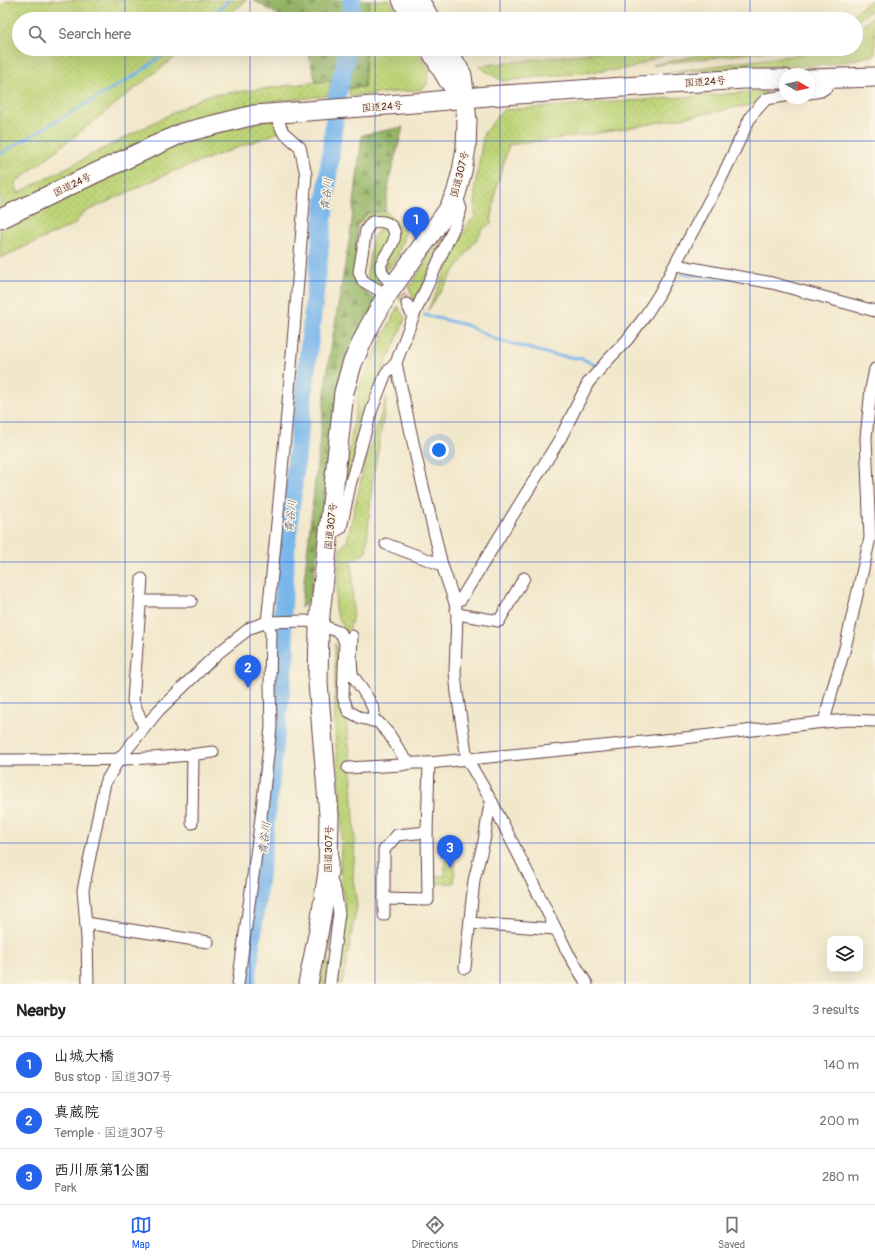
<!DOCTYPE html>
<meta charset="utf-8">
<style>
:root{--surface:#fff;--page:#f6f6f6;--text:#222;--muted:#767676;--line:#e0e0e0;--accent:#2563eb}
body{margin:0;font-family:Pangolin,"Klee One",sans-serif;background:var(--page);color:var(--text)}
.controls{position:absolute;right:12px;bottom:12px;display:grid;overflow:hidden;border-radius:8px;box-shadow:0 4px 16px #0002}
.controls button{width:36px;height:36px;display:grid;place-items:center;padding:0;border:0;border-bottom:1px solid var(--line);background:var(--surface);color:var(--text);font:20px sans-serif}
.compass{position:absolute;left:779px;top:68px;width:36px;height:36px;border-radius:50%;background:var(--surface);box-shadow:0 4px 16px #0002;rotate:99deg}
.you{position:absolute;left:439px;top:450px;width:14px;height:14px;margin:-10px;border:3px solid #fff;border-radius:50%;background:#1a73e8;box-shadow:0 0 0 6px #1a73e833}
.badge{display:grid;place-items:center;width:26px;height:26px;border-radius:50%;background:var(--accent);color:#fff;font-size:13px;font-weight:700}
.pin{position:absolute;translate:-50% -33px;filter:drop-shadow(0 1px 2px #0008)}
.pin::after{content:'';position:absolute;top:21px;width:14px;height:12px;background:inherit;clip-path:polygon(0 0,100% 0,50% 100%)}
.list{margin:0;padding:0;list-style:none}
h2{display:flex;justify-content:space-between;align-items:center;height:52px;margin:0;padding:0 16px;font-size:17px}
h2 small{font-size:13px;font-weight:400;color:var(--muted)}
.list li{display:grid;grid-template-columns:26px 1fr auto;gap:12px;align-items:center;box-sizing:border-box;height:56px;padding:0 16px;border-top:1px solid var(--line)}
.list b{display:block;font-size:15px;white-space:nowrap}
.list p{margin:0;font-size:13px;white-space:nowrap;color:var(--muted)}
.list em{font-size:13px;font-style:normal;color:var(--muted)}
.icon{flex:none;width:22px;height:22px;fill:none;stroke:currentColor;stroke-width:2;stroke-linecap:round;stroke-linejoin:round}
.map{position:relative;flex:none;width:875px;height:984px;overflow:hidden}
.search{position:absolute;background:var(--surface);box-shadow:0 4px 16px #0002;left:12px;right:12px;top:12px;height:44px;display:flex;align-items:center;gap:10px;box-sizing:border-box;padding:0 14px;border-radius:22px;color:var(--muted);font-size:15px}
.sheet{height:220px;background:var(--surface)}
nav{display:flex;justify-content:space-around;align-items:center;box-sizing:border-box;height:56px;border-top:1px solid var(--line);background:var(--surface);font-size:11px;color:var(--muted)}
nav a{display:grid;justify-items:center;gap:2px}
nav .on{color:var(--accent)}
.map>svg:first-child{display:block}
</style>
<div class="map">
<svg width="875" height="984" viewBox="0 0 875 984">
<defs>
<pattern id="grass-dots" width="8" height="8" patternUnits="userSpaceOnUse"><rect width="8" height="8" fill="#bed478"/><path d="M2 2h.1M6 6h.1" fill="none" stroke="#a5b668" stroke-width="1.8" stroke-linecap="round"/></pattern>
<pattern id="forest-firs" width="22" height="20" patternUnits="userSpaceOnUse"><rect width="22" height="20" fill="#96b668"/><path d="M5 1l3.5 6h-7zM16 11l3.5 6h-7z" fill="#7c9356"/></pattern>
<pattern id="park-crowns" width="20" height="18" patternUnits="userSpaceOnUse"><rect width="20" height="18" fill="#bed478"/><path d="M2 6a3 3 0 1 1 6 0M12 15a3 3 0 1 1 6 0" fill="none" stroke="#a5b668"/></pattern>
</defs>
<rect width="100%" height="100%" fill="#fcf5e5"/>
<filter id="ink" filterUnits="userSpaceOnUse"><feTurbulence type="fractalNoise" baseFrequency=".025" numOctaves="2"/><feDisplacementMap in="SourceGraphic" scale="8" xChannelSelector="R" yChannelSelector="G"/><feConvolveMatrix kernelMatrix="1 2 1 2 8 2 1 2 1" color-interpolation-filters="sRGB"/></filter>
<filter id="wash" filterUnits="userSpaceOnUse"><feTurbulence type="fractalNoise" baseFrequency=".012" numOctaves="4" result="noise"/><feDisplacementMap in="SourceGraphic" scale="16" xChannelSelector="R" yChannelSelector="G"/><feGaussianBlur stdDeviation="0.9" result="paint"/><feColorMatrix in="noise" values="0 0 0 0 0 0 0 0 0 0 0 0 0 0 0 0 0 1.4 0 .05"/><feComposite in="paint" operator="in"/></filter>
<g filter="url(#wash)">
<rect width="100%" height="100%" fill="#f1e7cb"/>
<!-- grass -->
<g fill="url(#grass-dots)" stroke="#847a52">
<path d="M7,0h240l-24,19h-204v30h166l-170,134 3,10 187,-97 111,-14 15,-1 -3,15 -63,6 -47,11 -46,16 -172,83v-205z"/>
<path d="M369,0h21l10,19h-32z"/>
<path d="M871,0h4v8l-19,13v-2h-9z"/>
<path d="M875,15v40l-50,10 -156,7 134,-18 15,-5h38v-19z"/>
<path d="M366,49h51l12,20 -2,16 -8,5 -69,6 -1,-8 15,-1z"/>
<path d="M624,49h62l-32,9 -22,10 -130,13 -24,-15z"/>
<path d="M726,49h54l-127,16z"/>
<path d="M768,91l-13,13 -142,27 -104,14 -13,44 -5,34 -8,6 -55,81 39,-85 8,-8v-31l9,-53 19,-23z"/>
<path d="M274,118l6,14 -111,41 -86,40 -8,11 -75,34v-28l188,-90z"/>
<path d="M385,211l14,13 6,8 -7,24 -9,13 -1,-7 6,-39c-17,-12 -21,-8 -37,2l10,-12z"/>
<path d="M454,217l-39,85 -6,-14z"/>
<path d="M380,229l6,1 5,5 -4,21 -2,28 -6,2 -9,-3 -3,-9 6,-37z"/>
<path d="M398,306l7,13 -4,10 -33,76 -28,105 19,-123z"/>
<path d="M387,396l-15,90 -6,66 -14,9 1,53 -5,22 -13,-26 5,-61 7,-8 18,-78z"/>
<path d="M335,643l3,7 2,55 6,16 5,40 4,80 -2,38 4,27 -15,78h-4l7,-76 -5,-36 2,-53 -7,-87z"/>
<path d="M334,911l-8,73h-5z"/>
</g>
<!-- forest -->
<g fill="url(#forest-firs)" stroke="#706a4a">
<path d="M253,0h116l-1,19h-83z"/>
<path d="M307,49h59l-2,38 -15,1 -18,-7 -15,1z"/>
<path d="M403,127l-13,50 -5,34 -18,2 -10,12 1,52 5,14 13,9 -44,153 -22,147 -9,8 27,-242 23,-137 11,-94z"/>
</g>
<!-- park -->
<path fill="url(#park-crowns)" stroke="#847a52" d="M445,860h10l-1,23h-22l1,-7h12z"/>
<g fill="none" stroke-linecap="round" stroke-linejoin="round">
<!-- stream -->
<g stroke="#78b6eb" stroke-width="3">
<path d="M207,19l23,-19"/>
<path d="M0,154l139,-81 31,-24"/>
<path d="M682,274l36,4"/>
<path d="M425,315l41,10 29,14 54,15 34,5 16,8"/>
</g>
<!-- river -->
<g stroke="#78b6eb" stroke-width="18">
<path d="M350,19l2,-19"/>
<path d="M247,984l39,-335 -4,-26 4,-71 51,-456 9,-37v-10"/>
</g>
</g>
</g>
<g filter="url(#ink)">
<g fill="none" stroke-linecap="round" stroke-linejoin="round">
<!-- minor-tunnel -->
<path stroke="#d0bfab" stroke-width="11" stroke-dasharray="11 5.5" stroke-linecap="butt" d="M390,283l17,21"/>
<defs>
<g id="minor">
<path d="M809,93l12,-2 6,-4 1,-7"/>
<path d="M676,265l96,18 103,28"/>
<path d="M386,278c-4,-4 -6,-8 -5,-14 4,-11 20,-25 11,-37 -5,-6 -12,-6 -20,-5l-6,8 -7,42 4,9 24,14"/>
<path d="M407,304l6,13"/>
<path d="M396,363l21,98 25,104 13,38 2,11 -2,58 2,21 10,66 25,43 76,151 19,31"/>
<path d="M329,535l12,-7 9,-43 22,-76 14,-36 10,-10 17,-46 43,-94 5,-14 -5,-15"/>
<path d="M386,544l56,21"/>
<path d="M142,579l-9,122 11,26"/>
<path d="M140,601h51"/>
<path d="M455,603l6,-4 100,-162 27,-54 19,-22 20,-21 16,-21 15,-23 64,-119 29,-61 15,-17 19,-3"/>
<path d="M457,614l42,7 25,-43"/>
<path d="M352,636l-1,22 1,16 17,26 5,10 -2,11"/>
<path d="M824,722l8,-31 13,-43 25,-110 -4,-100 5,-49 4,-20"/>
<path d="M0,760c70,-1 144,2 213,-8"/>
<path d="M348,768l54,-3 9,-2h18l255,-25 140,-16 24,-2 27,1"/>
<path d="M192,823l1,-68"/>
<path d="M384,899l44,1 -1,-68 2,-69"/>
<path d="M384,915v-65l13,-15 30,-3"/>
<path d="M86,923l122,19"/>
<path d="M470,923l85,6"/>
<path d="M465,968l9,-88 10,-39 5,-32 3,-7"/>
<path d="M88,984l-1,-46 -4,-48 22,-107 15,-25 39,-48 58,-56 33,-26 17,-6 39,-1 13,3 22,9 4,10 -2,54 5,14 13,7 17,4 11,12 15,24 7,5"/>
<path d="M238,984l23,-166 10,-91 -1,-43 1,-51 -4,-11c16,-149 28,-298 39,-447l-6,-28 -17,-15 -4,-9 -2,-10"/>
<path d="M330,984l9,-71 -4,-23 -5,-12"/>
</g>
<g id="trunk">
<path d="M402,0l11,19"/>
<path d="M419,0l11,19"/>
<path d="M430,49l18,31 16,19"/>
<path d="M809,79l66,-2"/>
<path d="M0,219l89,-43 93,-43 72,-18 173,-13 60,-6 257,-17h41"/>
<path d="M308,984l12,-60 8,-52 1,-57 -11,-132 1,-59 25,-232 8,-28 16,-35 19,-34 61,-85 8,-16 6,-23 4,-23 1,-27 -5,-46 -15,-26"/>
</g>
</defs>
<!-- minor casing -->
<use href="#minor" stroke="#633d43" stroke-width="13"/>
<!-- trunk casing -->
<use href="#trunk" stroke="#633d43" stroke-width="21"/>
<!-- minor -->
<use href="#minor" stroke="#fff" stroke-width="11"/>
<!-- trunk -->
<use href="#trunk" stroke="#fff" stroke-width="19"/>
</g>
</g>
<!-- grid -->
<path fill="none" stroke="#1d4ed8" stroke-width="1" stroke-opacity="0.55" d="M125,0v19M250,0v19M375,0v19M500,0v19M625,0v19M750,0v19M125,49v935M250,49v935M375,49v935M500,49v935M625,49v935M750,49v935M0,141h875M0,281h875M0,422h875M0,562h875M0,703h875M0,843h875"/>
<g text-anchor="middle" stroke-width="3" stroke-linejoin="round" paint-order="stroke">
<!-- street labels -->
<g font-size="10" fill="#4a1f2b" stroke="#fcf5e5">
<text transform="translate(705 81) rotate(-4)" y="4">国道24号</text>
<text transform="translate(382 106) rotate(-4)" y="4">国道24号</text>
<text transform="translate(459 174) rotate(-76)" y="4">国道307号</text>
<text transform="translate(72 184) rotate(-26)" y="4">国道24号</text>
<text transform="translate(330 526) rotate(-84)" y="4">国道307号</text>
<text transform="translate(328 849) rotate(-88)" y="4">国道307号</text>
</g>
<!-- water labels -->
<g font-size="11" font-style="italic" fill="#5a546e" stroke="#fcf5e5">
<text transform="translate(326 194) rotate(-84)" y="4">青谷川</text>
<text transform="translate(290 516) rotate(-84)" y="4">青谷川</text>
<text transform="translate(264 838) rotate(-83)" y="4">青谷川</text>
</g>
</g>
</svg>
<div class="controls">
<button><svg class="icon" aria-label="layers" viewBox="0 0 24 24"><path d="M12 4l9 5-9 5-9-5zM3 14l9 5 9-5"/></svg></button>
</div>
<svg class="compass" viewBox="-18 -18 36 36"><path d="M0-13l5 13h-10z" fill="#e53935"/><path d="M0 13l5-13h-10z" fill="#767676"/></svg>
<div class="you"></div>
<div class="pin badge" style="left:416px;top:240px">1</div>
<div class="pin badge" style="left:248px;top:688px">2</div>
<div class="pin badge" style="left:450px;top:868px">3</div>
<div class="search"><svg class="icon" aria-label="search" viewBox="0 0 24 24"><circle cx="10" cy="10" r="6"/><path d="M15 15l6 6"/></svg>Search here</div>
</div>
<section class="sheet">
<h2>Nearby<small>3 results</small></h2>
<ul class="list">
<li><span class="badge">1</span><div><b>山城大橋</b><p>Bus stop · 国道307号</p></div><em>140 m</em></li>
<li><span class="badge">2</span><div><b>真蔵院</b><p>Temple · 国道307号</p></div><em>200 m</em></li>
<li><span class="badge">3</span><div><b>西川原第1公園</b><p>Park</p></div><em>280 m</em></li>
</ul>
</section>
<nav>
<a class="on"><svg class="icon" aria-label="map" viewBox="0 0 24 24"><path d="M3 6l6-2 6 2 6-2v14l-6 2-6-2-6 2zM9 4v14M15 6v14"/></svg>Map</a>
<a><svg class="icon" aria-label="directions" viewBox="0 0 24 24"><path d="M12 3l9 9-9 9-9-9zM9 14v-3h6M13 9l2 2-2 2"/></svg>Directions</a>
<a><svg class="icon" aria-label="saved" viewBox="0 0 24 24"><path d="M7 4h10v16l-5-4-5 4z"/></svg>Saved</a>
</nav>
